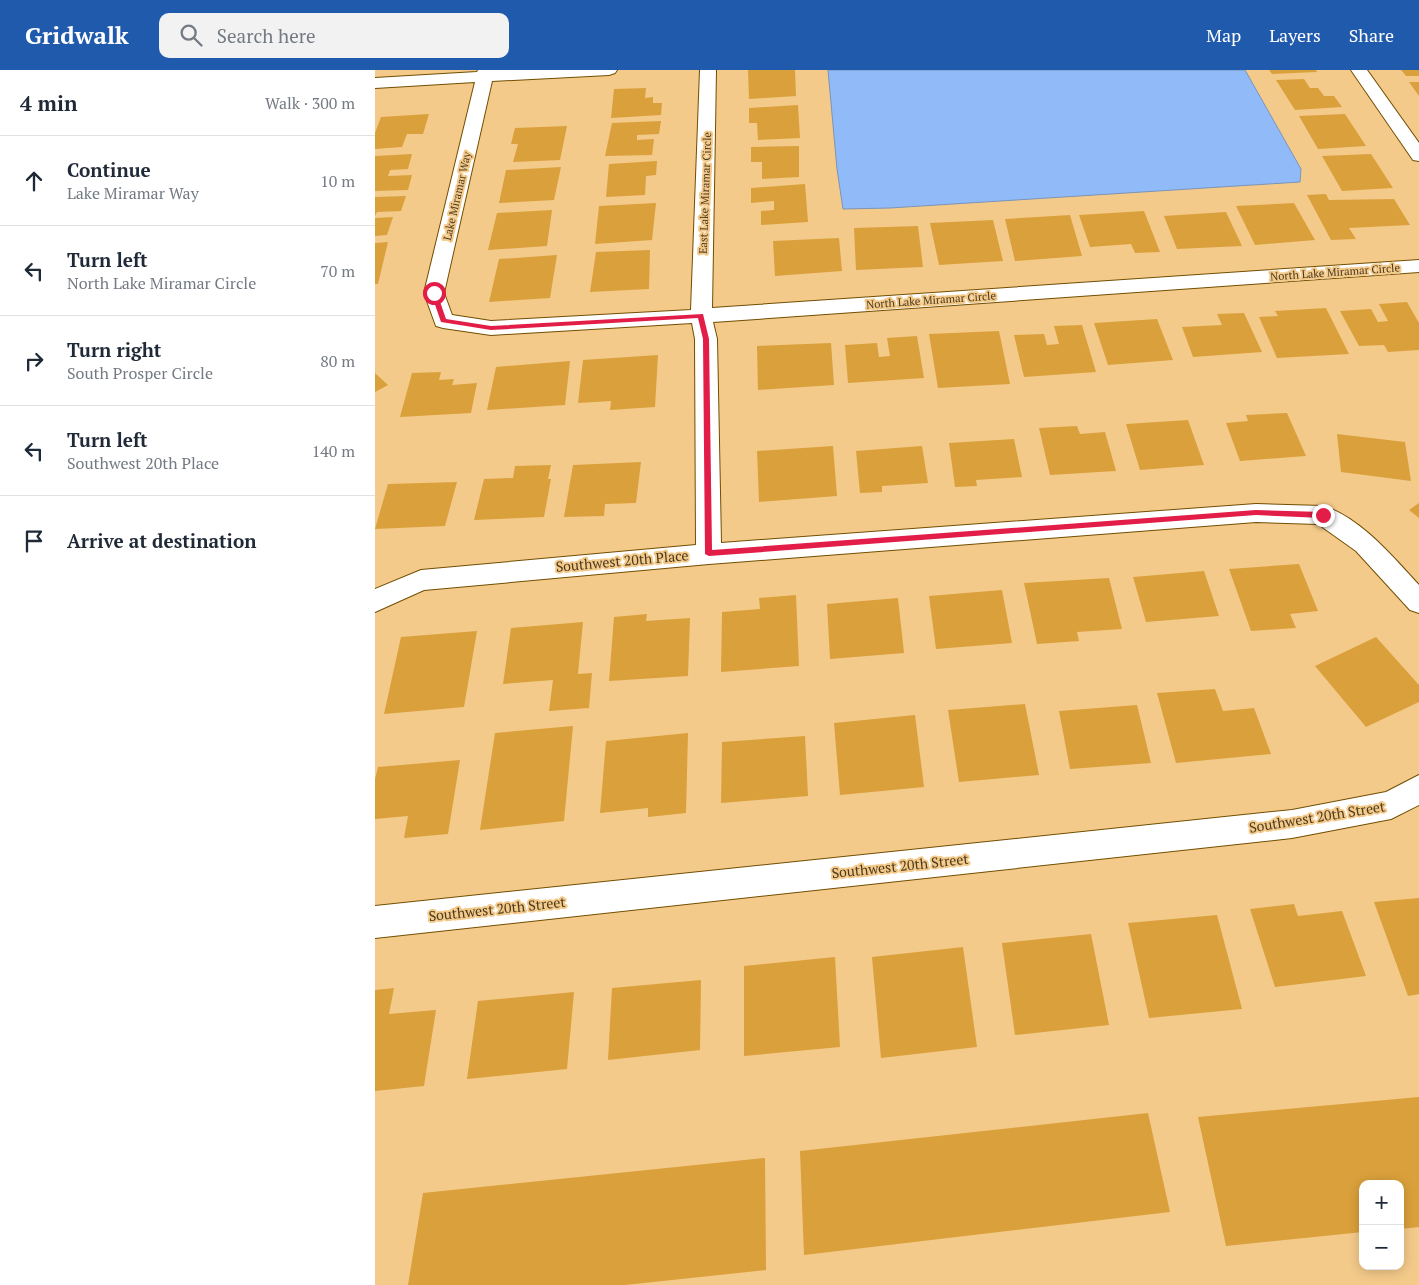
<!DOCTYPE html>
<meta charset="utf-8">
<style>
:root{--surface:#fff;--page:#f2f2f3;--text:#1f2937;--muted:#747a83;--line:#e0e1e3;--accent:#205aac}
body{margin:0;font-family:"PT Serif",serif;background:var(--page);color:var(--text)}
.controls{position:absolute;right:15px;bottom:15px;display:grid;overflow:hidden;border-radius:10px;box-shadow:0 2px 12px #0003}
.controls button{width:45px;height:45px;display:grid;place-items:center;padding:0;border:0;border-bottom:1px solid var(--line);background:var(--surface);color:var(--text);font:25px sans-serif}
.stop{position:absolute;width:15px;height:15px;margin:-11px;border:4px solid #e11d48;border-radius:50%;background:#fff}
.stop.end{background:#e11d48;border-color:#fff;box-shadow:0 1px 5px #0008}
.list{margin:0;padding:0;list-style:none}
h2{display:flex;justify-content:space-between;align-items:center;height:65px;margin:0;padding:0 20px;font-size:21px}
h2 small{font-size:16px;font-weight:400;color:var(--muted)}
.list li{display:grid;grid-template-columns:32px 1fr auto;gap:15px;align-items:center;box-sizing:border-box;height:90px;padding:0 20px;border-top:1px solid var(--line)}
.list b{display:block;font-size:19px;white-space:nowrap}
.list p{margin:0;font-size:16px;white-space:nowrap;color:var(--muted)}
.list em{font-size:16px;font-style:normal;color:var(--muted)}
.icon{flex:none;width:28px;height:28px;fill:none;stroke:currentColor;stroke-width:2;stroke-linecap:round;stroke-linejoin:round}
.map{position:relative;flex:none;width:1044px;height:1215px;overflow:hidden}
header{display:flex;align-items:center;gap:30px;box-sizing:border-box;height:70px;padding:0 25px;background:var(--accent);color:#fff}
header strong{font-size:24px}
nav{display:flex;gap:28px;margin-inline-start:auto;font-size:18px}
.search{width:350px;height:45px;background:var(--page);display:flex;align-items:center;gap:12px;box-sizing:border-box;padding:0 18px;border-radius:10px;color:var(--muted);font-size:19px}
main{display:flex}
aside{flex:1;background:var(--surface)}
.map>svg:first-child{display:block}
</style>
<header>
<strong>Gridwalk</strong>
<div class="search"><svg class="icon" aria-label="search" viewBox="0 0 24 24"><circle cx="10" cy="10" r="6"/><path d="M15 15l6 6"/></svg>Search here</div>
<nav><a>Map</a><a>Layers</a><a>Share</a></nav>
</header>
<main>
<aside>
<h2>4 min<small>Walk · 300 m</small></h2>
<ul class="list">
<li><svg class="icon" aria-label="ahead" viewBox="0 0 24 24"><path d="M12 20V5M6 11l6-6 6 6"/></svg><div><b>Continue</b><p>Lake Miramar Way</p></div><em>10 m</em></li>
<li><svg class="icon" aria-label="left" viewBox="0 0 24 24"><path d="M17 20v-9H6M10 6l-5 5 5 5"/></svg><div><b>Turn left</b><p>North Lake Miramar Circle</p></div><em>70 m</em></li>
<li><svg class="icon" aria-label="right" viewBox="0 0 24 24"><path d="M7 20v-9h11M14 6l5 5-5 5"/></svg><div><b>Turn right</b><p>South Prosper Circle</p></div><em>80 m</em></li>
<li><svg class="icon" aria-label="left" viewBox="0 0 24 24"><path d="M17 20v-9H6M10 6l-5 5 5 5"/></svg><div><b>Turn left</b><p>Southwest 20th Place</p></div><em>140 m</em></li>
<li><svg class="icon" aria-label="arrive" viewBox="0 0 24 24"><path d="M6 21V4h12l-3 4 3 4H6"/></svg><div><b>Arrive at destination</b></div></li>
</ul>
</aside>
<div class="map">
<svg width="1044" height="1215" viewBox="0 0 1044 1215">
<rect width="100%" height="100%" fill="#f4ca8a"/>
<!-- water -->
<path fill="#90bbf8" stroke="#7b94b7" d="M453,0h417l56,99 -1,13 -410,26 -47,1 -6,-40z"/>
<!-- building -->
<g fill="#daa03b">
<path d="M373,0h47l1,26 -47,3z"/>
<path d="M894,0h47l1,2 -45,2z"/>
<path d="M1026,0h18v6h-13z"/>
<path d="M929,9l6,9h8l6,8h10l8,11 -47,3 -19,-30z"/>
<path d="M1034,12h10v14z"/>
<path d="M271,18l-1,10 8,-1v6h9l-1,12 -50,3 3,-29z"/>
<path d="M423,35l2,33 -42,2 -1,-17h-8v-15z"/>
<path d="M54,44l-6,20h-16l-5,13 -27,2v-16l6,-16z"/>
<path d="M970,44l21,32 -48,3 -19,-33z"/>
<path d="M286,51l-2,13 -22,1v5l17,-1 -2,16 -47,1 7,-33z"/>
<path d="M192,56l-7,34 -47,2 5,-18h-7l4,-16z"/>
<path d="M424,76v31l-37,2v-17h-11v-15z"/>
<path d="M37,84l-4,15 -18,1 -2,6 24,-1 -4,15 -33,1v-35z"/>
<path d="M996,84l22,34 -51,3 -20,-35z"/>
<path d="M282,91l-1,14 -10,1 -1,19 -39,2 3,-33z"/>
<path d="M186,97l-7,33 -55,3 7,-33z"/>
<path d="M430,114l3,38 -47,3v-14l13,-1v-9l-23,2v-15z"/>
<path d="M951,124l3,6 65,-1 16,26 -61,3 7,11 -25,1 -24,-45z"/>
<path d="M31,126l-5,15 -24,1 -2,4v-19z"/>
<path d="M281,133l-4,37 -57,4 4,-38z"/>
<path d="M919,133l21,37 -60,5 -19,-39z"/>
<path d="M177,140l-5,36 -59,4 9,-37z"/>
<path d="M769,141l16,41 -25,1 -4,-9 -41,3 -11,-32z"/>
<path d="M851,142l16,34 -65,3 -13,-33z"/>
<path d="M695,145l12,41 -67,5 -10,-42z"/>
<path d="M18,147l-6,18 -12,1v-18z"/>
<path d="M618,150l10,41 -64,4 -9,-42z"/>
<path d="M543,156l5,41 -67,3 -2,-42z"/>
<path d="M464,168l3,33 -67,5 -2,-35z"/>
<path d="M13,172l-10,42h-3v-41z"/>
<path d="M275,180l-1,39 -59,3 6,-40z"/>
<path d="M182,185l-7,43 -61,4 10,-43z"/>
<path d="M1032,232l12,21v27l-31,2 -4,-7 -25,1 -19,-35 31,-2 7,13 10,-1 -9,-17z"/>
<path d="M951,238l23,46 -72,4 -18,-41 19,-1 -3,-5z"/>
<path d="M869,243l18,39 -69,5 -11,-30 40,-2 -5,-11z"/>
<path d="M782,249l16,41 -65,5 -14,-42z"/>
<path d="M707,255l14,47 -72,5 -10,-42 30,-1 3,11 12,-1 -5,-18z"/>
<path d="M624,261l11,53 -72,4 -9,-54z"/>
<path d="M542,266l7,42 -76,5 -3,-38 32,-2 2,14 11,-1 -3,-18z"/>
<path d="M456,273l3,42 -76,5 -1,-44z"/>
<path d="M283,285l-3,52 -45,3 1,-9 -33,2 5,-43z"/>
<path d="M195,291l-5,44 -78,5 9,-43z"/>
<path d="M66,302l-2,8 15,-1 -2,6 25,-2 -6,30 -71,4 12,-44z"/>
<path d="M0,303l13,12 -13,7z"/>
<path d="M912,343l19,43 -66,5 -14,-38 22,-2 -2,-6z"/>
<path d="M813,350l16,45 -64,5 -14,-46z"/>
<path d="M702,356l3,8 25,-2 11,39 -66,4 -11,-47z"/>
<path d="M962,364l68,8 6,39 -70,-9z"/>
<path d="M639,369l8,38 -46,3 1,6 -22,1 -6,-44z"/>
<path d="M458,376l4,50 -78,6 -2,-51z"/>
<path d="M547,376l6,37 -46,3v6l-22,1 -4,-42z"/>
<path d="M266,392l-5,41 -31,1 -1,12 -40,1 9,-52z"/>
<path d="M176,395l-3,14h3l-7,38 -70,3 10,-41 29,-1 2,-12z"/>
<path d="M82,412l-12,44 -70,3 13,-45z"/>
<path d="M1044,433v15l-10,-8z"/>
<path d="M924,494l19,47 -28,3 6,14 -45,3 -22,-62z"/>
<path d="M829,501l15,45 -73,6 -13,-45z"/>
<path d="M734,508l13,51 -45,3 2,9 -42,3 -13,-61z"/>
<path d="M627,520l10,53 -76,6 -7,-53z"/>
<path d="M421,525l3,71 -78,6 1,-60 38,-3 -1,-11z"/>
<path d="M523,528l6,55 -74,6 -3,-55z"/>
<path d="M272,544l-1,7 44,-3 -2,58 -79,5 5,-64z"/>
<path d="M208,552l-5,52 14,-1 -3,35 -40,3 4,-31 -50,4 8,-56z"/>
<path d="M102,561l-13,76 -80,7 17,-77z"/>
<path d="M1001,567l43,48v17l-53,25 -51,-61z"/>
<path d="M840,619l8,22 31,-3 17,46 -95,9 -19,-70z"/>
<path d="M650,634l14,71 -80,7 -11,-72z"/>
<path d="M762,635l14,58 -81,6 -11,-58z"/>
<path d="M540,645l9,72 -84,8 -6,-72z"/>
<path d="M198,656l-9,95 -84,9 15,-97z"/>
<path d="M313,663l-2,80 -38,4v-9l-48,5 6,-72z"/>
<path d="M430,666l3,60 -87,7 1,-61z"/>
<path d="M85,690l-12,74 -44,4 4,-22 -33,3v-40l3,-12z"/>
<path d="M1044,828v96l-11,2 -34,-94z"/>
<path d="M919,834l4,12 44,-5 24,65 -91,11 -25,-78z"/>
<path d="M842,845l25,94 -93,9 -21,-95z"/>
<path d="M716,864l18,91 -94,10 -13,-92z"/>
<path d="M588,877l14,100 -96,11 -9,-101z"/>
<path d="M460,887l5,90 -96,9v-90z"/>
<path d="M326,910l-1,70 -92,10 4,-72z"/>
<path d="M19,918l-5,26 47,-4 -12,76 -49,5v-101z"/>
<path d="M199,922l-7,77 -100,10 11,-78z"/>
<path d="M1044,1027v130l-19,2v-45h-37v48l-137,14 -28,-129z"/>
<path d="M773,1043l22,99 -366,43 -4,-104z"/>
<path d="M390,1088l1,112 -141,15h-217l15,-92z"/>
</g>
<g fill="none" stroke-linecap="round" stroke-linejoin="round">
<defs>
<g id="minor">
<path d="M103,0h139l-2,3 -6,2 -117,6 -48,212 8,22 39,6 200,-11 9,-240h16l-4,238 707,-48v12l-706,50 4,17 4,204 535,-39 67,2c37,11 70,51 96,79v28l-9,-3 -54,-59 -38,-27 -62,-2 -547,42 -285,26 -49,22v-23l46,-19 275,-25 -1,-206 -3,-16 -201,12 -48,-7 -7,-2 -12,-33 51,-211 -100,6v-10l102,-6z"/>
<path d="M976,0h16l52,73v18l-6,-1z"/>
<path d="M1044,705v30l-28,14 -99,19 -917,100v-32l917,-96 94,-18z"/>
</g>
</defs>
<!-- minor casing -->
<use href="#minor" stroke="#724e00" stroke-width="2"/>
<!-- minor -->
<use href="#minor" fill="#fff" fill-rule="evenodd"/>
</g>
<!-- route -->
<path fill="#e11d48" d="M59,221l3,2 9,26 45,7 212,-12 6,25 3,211 544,-40 67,2 4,3 -4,3 -67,-3 -547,41 -4,-2 -2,-215 -5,-21 -207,12 -50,-8 -10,-29z"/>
<g text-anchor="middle" stroke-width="4" stroke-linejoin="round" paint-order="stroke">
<!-- far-street labels -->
<g font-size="11" fill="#4a391e" stroke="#f4ca8a">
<text transform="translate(330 123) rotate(-88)" y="4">East Lake Miramar Circle</text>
<text transform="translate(82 126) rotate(-77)" y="4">Lake Miramar Way</text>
<text transform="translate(960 202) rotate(-4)" y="4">North Lake Miramar Circle</text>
<text transform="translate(556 230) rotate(-4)" y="4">North Lake Miramar Circle</text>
</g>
<!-- street labels -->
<g font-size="14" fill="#4a391e" stroke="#f4ca8a">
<text transform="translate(247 491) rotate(-5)" y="5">Southwest 20th Place</text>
<text transform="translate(942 747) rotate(-9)" y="5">Southwest 20th Street</text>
<text transform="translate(525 796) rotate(-6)" y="5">Southwest 20th Street</text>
<text transform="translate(122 839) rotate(-6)" y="5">Southwest 20th Street</text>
</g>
</g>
</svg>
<div class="controls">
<button>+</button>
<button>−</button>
</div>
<div class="stop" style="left:59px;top:223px"></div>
<div class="stop end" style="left:948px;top:445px"></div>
</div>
</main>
